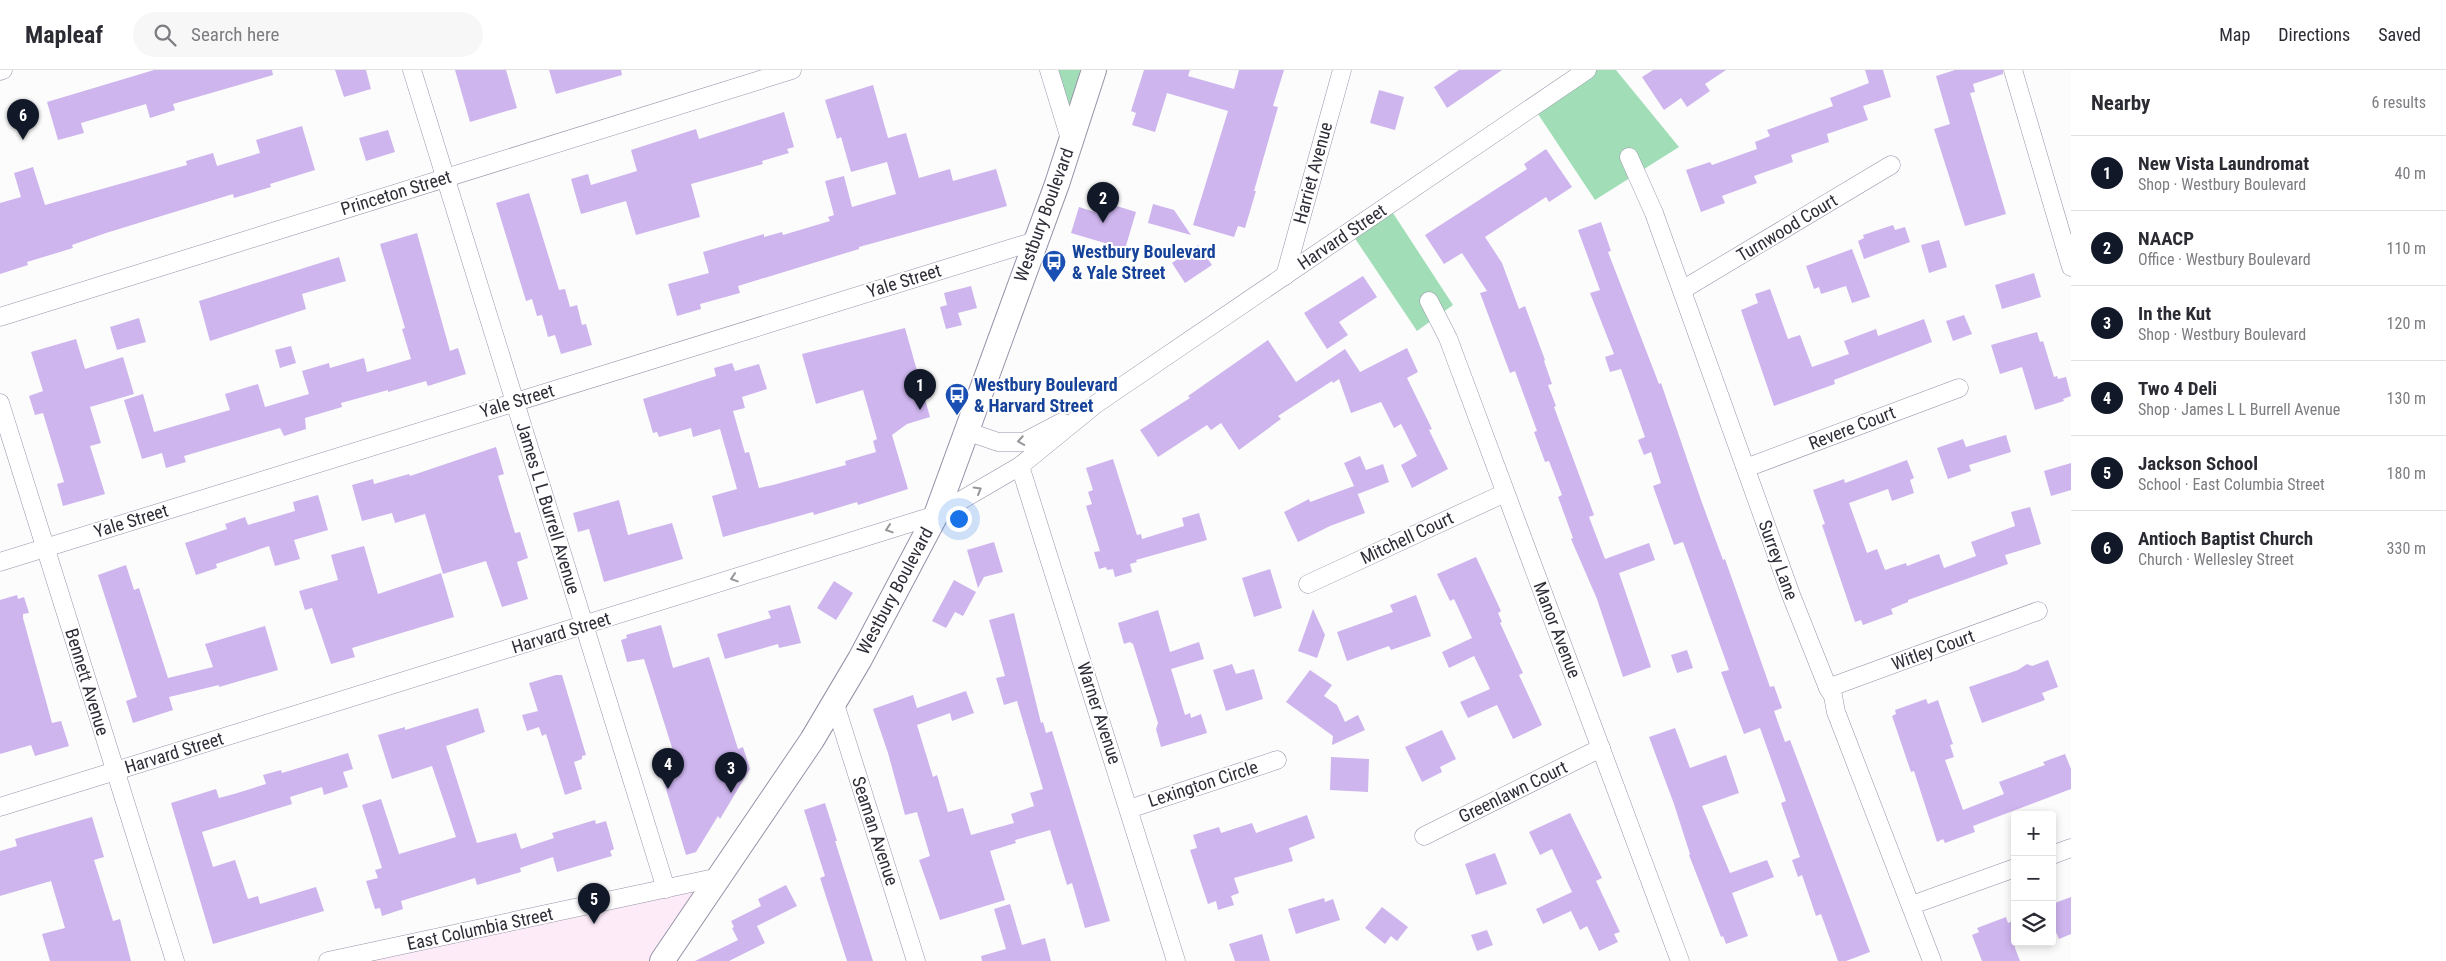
<!DOCTYPE html>
<meta charset="utf-8">
<style>
:root{--surface:#fff;--page:#f7f7f7;--text:#2b2b33;--muted:#7c7c81;--line:#e1e1e2;--accent:#111827}
body{margin:0;font-family:"Roboto Condensed",sans-serif;background:var(--page);color:var(--text)}
.controls{position:absolute;right:15px;bottom:15px;display:grid;overflow:hidden;border-radius:5px;box-shadow:0 2px 8px #0003}
.controls button{width:45px;height:45px;display:grid;place-items:center;padding:0;border:0;border-bottom:1px solid var(--line);background:var(--surface);color:var(--text);font:25px sans-serif}
.you{position:absolute;left:958px;top:448px;width:18px;height:18px;margin:-12px;border:4px solid #fff;border-radius:50%;background:#1a73e8;box-shadow:0 0 0 8px #1a73e833}
.badge{display:grid;place-items:center;width:32px;height:32px;border-radius:50%;background:var(--accent);color:#fff;font-size:16px;font-weight:700}
.pin{position:absolute;translate:-50% -41px;filter:drop-shadow(0 1px 2px #0008)}
.pin::after{content:'';position:absolute;top:26px;width:18px;height:15px;background:inherit;clip-path:polygon(0 0,100% 0,50% 100%)}
.list{margin:0;padding:0;list-style:none}
h2{display:flex;justify-content:space-between;align-items:center;height:65px;margin:0;padding:0 20px;font-size:21px}
h2 small{font-size:16px;font-weight:400;color:var(--muted)}
.list li{display:grid;grid-template-columns:32px 1fr auto;gap:15px;align-items:center;box-sizing:border-box;height:75px;padding:0 20px;border-top:1px solid var(--line)}
.list b{display:block;font-size:19px;white-space:nowrap}
.list p{margin:0;font-size:16px;white-space:nowrap;color:var(--muted)}
.list em{font-size:16px;font-style:normal;color:var(--muted)}
.icon{flex:none;width:28px;height:28px;fill:none;stroke:currentColor;stroke-width:2;stroke-linecap:round;stroke-linejoin:round}
.map{position:relative;flex:none;width:2071px;height:891px;overflow:hidden}
header{display:flex;align-items:center;gap:30px;box-sizing:border-box;height:70px;padding:0 25px;background:var(--surface);border-bottom:1px solid var(--line)}
header strong{font-size:24px}
nav{display:flex;gap:28px;margin-inline-start:auto;font-size:18px}
.search{width:350px;height:45px;background:var(--page);display:flex;align-items:center;gap:12px;box-sizing:border-box;padding:0 18px;border-radius:28px;color:var(--muted);font-size:19px}
main{display:flex}
aside{flex:1;background:var(--surface)}
.map>svg:first-child{display:block}
</style>
<header>
<strong>Mapleaf</strong>
<div class="search"><svg class="icon" aria-label="search" viewBox="0 0 24 24"><circle cx="10" cy="10" r="6"/><path d="M15 15l6 6"/></svg>Search here</div>
<nav><a>Map</a><a>Directions</a><a>Saved</a></nav>
</header>
<main>
<div class="map">
<svg width="2071" height="891" viewBox="0 0 2071 891">
<rect width="100%" height="100%" fill="#fcfcfc"/>
<!-- education -->
<path fill="#fdecf8" d="M719,807l-57,84h-334z"/>
<!-- green -->
<g fill="#a1deb7">
<path d="M1049,0h45l-23,72z"/>
<path d="M1597,0h19l63,77 -84,53 -59,-89z"/>
<path d="M1391,140l62,95 -36,26 -65,-97z"/>
</g>
<!-- building -->
<g fill="#ceb5ee">
<path d="M154,0h118l1,5 -100,29 2,6 -25,8 -4,-14 -65,19 3,10 -26,7 -11,-38z"/>
<path d="M335,0h31l5,19 -27,8z"/>
<path d="M455,0h51l11,38 -47,14z"/>
<path d="M549,0h72l1,5 -66,19z"/>
<path d="M1144,0h46l-2,6 46,13 5,-19h45l-11,36 5,1 -24,84h2l-11,37 -7,-2 -4,11 -41,-12 35,-114 -61,-18 -12,39 -23,-7 4,-12 -5,-2z"/>
<path d="M1459,0h43l-55,38 -13,-21z"/>
<path d="M1653,0h73l-21,14 5,7 -23,16 -6,-9 -17,12 -22,-33z"/>
<path d="M1865,0h18l8,27 -28,9 5,14 -41,14 2,8 -38,13 2,7 -39,14 3,7 -35,13 3,7 -24,9 -15,-42 24,-8 2,3 45,-16 -2,-7 15,-6 -3,-6 66,-24 -3,-8 39,-15z"/>
<path d="M1955,0h48v4l-30,10 2,8 -5,1 36,121 -41,12 -31,-97 16,-5 -14,-48z"/>
<path d="M873,15l15,53 18,-5 13,45 31,-9 3,12 43,-12 11,37 -148,41v2l-121,37 2,7 -40,11 1,5 -24,7 -9,-32 41,-11 -6,-21 61,-18v3l18,-5 1,3 47,-14 -2,-4 6,-2 -9,-34 19,-5 8,31 44,-13 -9,-32 -36,10 -10,-35 -4,2 -12,-39z"/>
<path d="M1379,20l25,7 -9,33 -25,-7z"/>
<path d="M784,42l10,35 -7,2 2,4 -27,8 1,3 -72,20 9,33 -64,18 -10,-34 -45,13 -10,-35 17,-5 3,11 46,-14 -6,-21 65,-21 3,10z"/>
<path d="M302,56l13,44 -45,14 1,3 -37,11 -1,-4 -127,39 -34,12 1,3 -46,14 1,3 -28,9v-71l21,-6 -7,-24 19,-6 12,38 142,-40 -1,-4 27,-8 4,13 43,-13 -4,-13z"/>
<path d="M388,60l7,22 -29,9 -7,-23z"/>
<path d="M1546,79l26,38 -23,15 -3,-5 -61,40 17,26 17,46 6,-3 20,54 -1,1 8,23 -4,1 8,21 -2,1 40,108 -5,2 16,42 44,-16 6,17 -36,13 32,94 -28,10 -26,-78 -26,-60 2,-1 -15,-41 4,-2 -13,-34 -4,1 -11,-30 3,-1 -22,-60 -5,2 -30,-80 7,-2 -25,-38 -18,11 -19,-29 102,-66 -3,-5z"/>
<path d="M529,123l30,97 6,-1 5,18 7,-2 5,20 4,-1 6,21 -31,9 -6,-19 -7,2 -6,-22 -5,1 -5,-17 -6,2 -30,-98z"/>
<path d="M1104,132l32,10 -11,37 -54,-16 8,-26 22,7z"/>
<path d="M1153,134l21,6 17,25 -43,-12z"/>
<path d="M1601,152l10,29 -3,1 51,132 2,-1 40,117 22,60 2,-1 45,128 4,-1 8,22 -8,3 11,31 5,-2 80,212 -24,9h-8l-17,-47 -5,2 -14,-41 -4,2 -6,-17 8,-3 -19,-54 5,-2 -26,-73 -16,6 -23,-62 8,-2 -42,-117 -4,-11 -9,3 -21,-59 8,-3 -10,-31 -7,3 -6,-15 7,-3 -24,-68 -11,3 -5,-15 9,-3 -24,-61 10,-3 -22,-60z"/>
<path d="M1893,155l2,5 10,-3 5,15 -46,17 -6,-18 6,-3 -1,-3z"/>
<path d="M417,163l33,118 8,-3 8,26 -38,12 -2,-5 -38,11v-2l-47,13 1,4 -37,11 1,11 -22,7 -4,-8 -96,28 2,6 -20,6 -4,-15 -20,6 -18,-59 19,-6 11,38 76,-22 -5,-16 33,-10 7,23 44,-13 -7,-23 27,-8 1,5 34,-10 3,14 44,-13 -9,-30 3,-1 -25,-84z"/>
<path d="M1939,170l8,27 -18,6 -8,-28z"/>
<path d="M1198,175l14,20 -27,18 -13,-20z"/>
<path d="M1852,179l18,48 -18,6 -6,-17 -25,8 -2,-7 -5,2 -8,-23z"/>
<path d="M339,187l7,24 -44,13 4,15 -96,32 -11,-40z"/>
<path d="M2034,203l7,24 -39,12 -7,-24z"/>
<path d="M1363,206l14,21 -38,25 9,13 -21,14 -23,-36z"/>
<path d="M971,216l6,22 -19,5 4,12 -16,4 -6,-22 7,-2 -3,-12z"/>
<path d="M1770,219l18,50 12,-4 12,32 37,-13 -5,-13 32,-12 2,7 46,-17 8,23 -98,38 1,4 -61,22 -33,-96 17,-7 -3,-9z"/>
<path d="M1964,245l8,19 -19,7 -7,-20z"/>
<path d="M139,248l7,24 -29,8 -7,-23z"/>
<path d="M905,258l25,89 -23,7 -15,11 16,54 -50,16 -1,-3 -43,13 -1,-3 -90,25 -11,-41 25,-7 -17,-60 -27,8 -2,-9 -32,9 -2,-5 -4,1 -10,-34 73,-23 -2,-8 18,-5 3,8 24,-7 8,25 -25,8 3,11 -12,3 12,42 4,-1 10,36 14,-3 73,-20 -1,-4 31,-9 -3,-11 4,-2 -14,-49 -47,14 -14,-50z"/>
<path d="M2037,262l3,10 3,-1 11,36 3,-1 1,3 8,-2 5,19 -8,3 1,2 -29,9 -13,-43 -22,7 -9,-29z"/>
<path d="M76,269l9,30 38,-12 11,37 -44,13 11,36 -11,3 15,48 -42,12 -6,-22 7,-2 -21,-69 -8,2 -6,-19 14,-5 -12,-39z"/>
<path d="M1268,270l28,42 49,-33 15,23 47,-24 11,24 -11,6 25,51 -3,1 19,39 -36,19 -11,-23 16,-9 -16,-32 -7,4 -13,-26 -30,11 -12,-34 -6,4 -1,-2 -54,35 3,3 -42,31 -18,-27 -10,7 -4,-5 -49,32 -18,-27 50,-32 -2,-2z"/>
<path d="M291,276l5,17 -16,5 -5,-18z"/>
<path d="M2006,365l5,17 -42,13 2,6 -23,8 -11,-31 26,-9 3,8z"/>
<path d="M496,377l8,27 -6,2 17,57 5,-1 8,26 -11,4 11,37 -26,8 -16,-46 -43,13 -18,-60 -30,9 -3,-10 -30,8 -10,-36 21,-6 1,5 35,-10 1,2z"/>
<path d="M1360,386l6,14 17,-6 6,18 -31,12 -1,-2 8,21 -35,13 -32,16 -14,-30 25,-13 1,3 44,-16 -10,-23z"/>
<path d="M1113,389l24,76 4,-1 1,5 42,-13 -2,-8 17,-5 8,27 -71,20 1,2 -7,2 2,8 -17,5 -2,-8 -6,1 -1,-3 -7,2 -5,-17 6,-1 -14,-45 6,-2 -4,-12 5,-2 -7,-22z"/>
<path d="M1907,390l7,18 -4,2 4,13 -22,8 -4,-12 -39,14 18,50 10,-4 8,21 21,-7 1,3 32,-12 5,14 32,-12 -5,-14 44,-16 -4,-14 19,-5 11,37 -36,11 3,9 -100,36v2l-17,7 2,5 -30,11 -2,-5 -6,2 -33,-97 3,-1 -12,-34 31,-11 1,4z"/>
<path d="M2071,393v27l-20,6 -7,-25z"/>
<path d="M318,425l10,35 -34,10 6,19 -25,7 -6,-20 -53,18 1,4 -21,7 -11,-32 42,-14 -2,-5 20,-7 3,8 47,-14 -2,-9z"/>
<path d="M619,430l9,35 44,-12 11,36 -79,23 -15,-53 -11,3 -5,-19z"/>
<path d="M994,472l9,30 -19,5 -6,11 -11,-38z"/>
<path d="M364,476l14,48 63,-21 13,44 -102,31 3,9 -24,7 -19,-56 -7,2 -6,-19 39,-11 -7,-25z"/>
<path d="M1476,487l25,54 -3,2 4,9 -2,1 23,50 -4,2 23,50 -29,14 -16,-34 -29,13 -8,-16 30,-13 -16,-33 -25,12 -7,-16 30,-14 -18,-39 -4,2 -13,-27z"/>
<path d="M126,495l8,25 5,-2 29,90 45,-11 -8,-23 60,-18 13,44 -59,17v-2l-50,12 4,13 -40,13 -7,-22 11,-4 -39,-122z"/>
<path d="M1270,499l12,39 -28,9 -12,-39z"/>
<path d="M954,510l22,12 -13,24 -8,-4 -9,16 -14,-7z"/>
<path d="M834,511l19,12 -17,27 -19,-12z"/>
<path d="M17,525l1,4 6,-2 5,16 -6,1v4l29,105 9,-2 8,25 -34,10 -4,-11 -31,9v-154z"/>
<path d="M1416,525l15,41 -40,14 -2,-4 -42,15 -10,-29 56,-20 -3,-7z"/>
<path d="M790,535l11,38 -22,5 -1,-4 -53,15 -8,-25 54,-16 -3,-7z"/>
<path d="M1313,539l12,26 -8,23 -19,-7z"/>
<path d="M1158,540l12,42 29,-10 5,17 -33,10 14,46 5,-2 1,5 10,-4 6,19 -46,14 -5,-18 2,-6 -25,-79 -3,-2 -6,2 -6,-21z"/>
<path d="M1014,543l27,110 2,-1 3,11 6,-2 58,190 -25,7 -13,-45 -5,2 -17,-55 -35,10 1,3 -26,8 15,49 -65,20 -21,-60 11,-4 -13,-44 -12,3 -17,-62 -15,-44 40,-14 4,13 49,-17 8,22 -22,8 -2,-8 -33,12 16,52 4,-2 11,37 15,-4 8,27 43,-12 -3,-9 23,-8 -4,-13 13,-4 -26,-88 -13,4 -8,-27 9,-2 -16,-56z"/>
<path d="M661,555l12,43 36,-11 29,92 5,-2 7,22 -30,50 -2,-3 -22,36 -10,3 -23,-76 17,-6 -36,-114 -17,3 -6,-22 6,-2 -1,-3z"/>
<path d="M1687,580l6,18 -16,5 -6,-18z"/>
<path d="M2048,590l10,27 -16,6 3,7 -63,23 -13,-36 49,-17 9,-6 5,2z"/>
<path d="M1232,594l4,10 18,-5 9,30 -37,12 -13,-41z"/>
<path d="M1310,600l22,15 -8,11 13,9 8,17 13,-7 7,15 -33,15 1,-9 -47,-34z"/>
<path d="M556,605h6l24,80 -4,1v3l-8,3 8,27 -17,6 -19,-61 -4,2 -3,-9 -12,4 -5,-16 16,-4 -9,-28z"/>
<path d="M1926,629l2,5 10,-4 6,18 9,26 -3,1 4,12 -9,3 18,50 41,-16 -5,-12 46,-17 -2,-3 22,-8 6,15v20l-98,37 2,6 -30,11 -2,-4 -6,3 -23,-71 -3,1 -19,-56 4,-2 -1,-4z"/>
<path d="M478,638l7,24 -39,14 31,97 39,-10 5,16 33,-11 -2,-5 43,-13 1,4 10,-3 8,28 -4,2 2,5 -55,16 -4,-15 -33,11 1,4 -44,13 -2,-7 -74,23 2,8 -21,7 -2,-8 -5,1 -9,-28 12,-3 -3,-8 7,-2 -20,-63 19,-6 18,55 57,-17 -24,-71 -40,13 -14,-44 27,-8v3z"/>
<path d="M1675,658l15,40 36,-13 13,38 -37,13 28,67 37,-13 7,17 -42,16 16,43 -22,8 -3,-8 -2,1 -32,-82 1,-1 -16,-50 -25,-67z"/>
<path d="M1442,660l14,29 -16,8 2,5 -20,10 -17,-35z"/>
<path d="M348,683l5,16 -10,3 5,15 -24,8 -2,-8 -32,10 2,7 -90,28 11,35 22,-7 13,39 10,-3 2,8 56,-17 8,24 -111,33 -42,-141 45,-14 3,9 15,-4 32,-10 -3,-9 18,-5 1,3z"/>
<path d="M1331,687l38,2 -1,33 -38,-2z"/>
<path d="M825,733l12,38h-2l38,120h-26l-27,-83 5,-2 -21,-66z"/>
<path d="M1570,743l32,65 -6,3 24,51 -6,2 4,8 -19,9 -12,-25 -7,4 -9,-19 -28,13 -7,-15 36,-17 -20,-43 -12,6 -11,-23z"/>
<path d="M1307,745l8,23 -26,10 4,13 -59,17 5,15 -8,3 3,9 -16,5 -2,-9 -8,3 -18,-54 7,-2 -4,-13 26,-8 2,6 31,-10 4,10z"/>
<path d="M92,747l12,40 -10,3 19,61 7,-2 11,42h-81l-8,-27 23,-6 -14,-47 -51,15v-45l17,-5 -2,-7z"/>
<path d="M1495,783l12,31 -31,11 -11,-31z"/>
<path d="M786,815l11,21 -40,20 8,17 -36,18h-34l43,-21 -6,-12 2,-1 -3,-6 30,-15 -3,-7z"/>
<path d="M2071,827v37l-12,5 -7,-16v-19z"/>
<path d="M1324,828l1,4 8,-3 7,21 -44,14 -8,-25z"/>
<path d="M1010,834l12,41 23,-7 6,23h-69l-1,-5 25,-7 -12,-40z"/>
<path d="M1382,837l26,20 -11,14 -6,-5 -6,8 -20,-16z"/>
<path d="M2006,847l2,6 7,-3v28l5,13h-38l-10,-26 7,-3 -2,-4z"/>
<path d="M1487,860l6,15 -16,6 -6,-16z"/>
<path d="M1262,864l8,27h-35l-6,-17z"/>
</g>
<g fill="none" stroke-linecap="round" stroke-linejoin="round">
<defs>
<g id="street">
<path d="M412,0l254,819"/>
<path d="M1049,0l22,72"/>
<path d="M2013,0l58,197"/>
<path d="M0,1l3,-1"/>
<path d="M1629,87l25,56 137,382 37,93 5,8 3,16 96,249"/>
<path d="M1285,206l57,-206"/>
<path d="M1682,220l209,-125"/>
<path d="M1429,231l19,37 232,623"/>
<path d="M0,247l792,-247"/>
<path d="M0,333l175,558"/>
<path d="M966,361l32,11h26l38,-20"/>
<path d="M1020,396l156,495"/>
<path d="M1746,398l213,-80"/>
<path d="M0,492l1035,-321"/>
<path d="M1308,514l197,-91"/>
<path d="M1828,618l210,-77"/>
<path d="M834,631l82,260"/>
<path d="M0,737l936,-292 84,-49 76,-62 491,-334"/>
<path d="M1129,739l148,-49"/>
<path d="M1424,766l177,-88"/>
<path d="M2052,785l19,-7"/>
<path d="M1912,835l103,-37"/>
<path d="M328,891l391,-84"/>
</g>
<path id="secondary" d="M662,891l150,-221 48,-81 76,-144 121,-331 37,-114"/>
</defs>
<!-- street casing -->
<use href="#street" stroke="#9692a8" stroke-width="19"/>
<!-- secondary casing -->
<use href="#secondary" stroke="#9692a8" stroke-width="26"/>
<!-- street -->
<use href="#street" stroke="#fff" stroke-width="18"/>
<!-- secondary -->
<use href="#secondary" stroke="#fff" stroke-width="24"/>
</g>
<!-- one-way arrows -->
<defs><path id="oneway-chevron" d="M-2-3.5L2.5 0L-2 3.5" fill="none" stroke-width="1.6" stroke-linecap="round" stroke-linejoin="round" transform="scale(1.25)"/></defs>
<g stroke="#97969b">
<use href="#oneway-chevron" transform="translate(1021 371) rotate(171)"/>
<use href="#oneway-chevron" transform="translate(978 420) rotate(-30)"/>
<use href="#oneway-chevron" transform="translate(889 459) rotate(162)"/>
<use href="#oneway-chevron" transform="translate(734 508) rotate(162)"/>
</g>
<!-- icons -->
<defs>
<symbol id="bus-pin" viewBox="-11 -11 22 30"><path d="M0 17L-7.5 6A9.5 9.5 0 1 1 7.5 6Z" fill="#1a4fb4" stroke="#fff"/><path d="M-5-6H5V4H4V6H2V4H-2V6H-4V4H-5ZM-3.5-4V0h7V-4ZM-3.5 1.2v1.5H-2V1.2ZM2 1.2v1.5H3.5V1.2Z" fill="#fff"/></symbol>
</defs>
<g fill-rule="evenodd">
<use href="#bus-pin" x="1040" y="178" width="28" height="38"/>
<use href="#bus-pin" x="943" y="311" width="28" height="38"/>
</g>
<g text-anchor="middle" stroke-width="4" stroke-linejoin="round" paint-order="stroke">
<!-- street labels -->
<g font-size="18" fill="#2f2d37" stroke="#fff">
<text transform="translate(1313 103) rotate(-75)" y="6">Harriet Avenue</text>
<text transform="translate(396 123) rotate(-17)" y="6">Princeton Street</text>
<text transform="translate(1044 145) rotate(-70)" y="6">Westbury Boulevard</text>
<text transform="translate(1787 158) rotate(-31)" y="6">Turnwood Court</text>
<text transform="translate(1342 167) rotate(-34)" y="6">Harvard Street</text>
<text transform="translate(904 211) rotate(-17)" y="6">Yale Street</text>
<text transform="translate(517 331) rotate(-17)" y="6">Yale Street</text>
<text transform="translate(1852 358) rotate(-21)" y="6">Revere Court</text>
<text transform="translate(548 438) rotate(73)" y="6">James L L Burrell Avenue</text>
<text transform="translate(131 451) rotate(-17)" y="6">Yale Street</text>
<text transform="translate(1407 468) rotate(-25)" y="6">Mitchell Court</text>
<text transform="translate(1778 490) rotate(70)" y="6">Surrey Lane</text>
<text transform="translate(895 521) rotate(-62)" y="6">Westbury Boulevard</text>
<text transform="translate(1557 560) rotate(69)" y="6">Manor Avenue</text>
<text transform="translate(561 563) rotate(-17)" y="6">Harvard Street</text>
<text transform="translate(1933 580) rotate(-20)" y="6">Witley Court</text>
<text transform="translate(87 612) rotate(73)" y="6">Bennett Avenue</text>
<text transform="translate(1099 643) rotate(72)" y="6">Warner Avenue</text>
<text transform="translate(174 683) rotate(-17)" y="6">Harvard Street</text>
<text transform="translate(1203 714) rotate(-18)" y="6">Lexington Circle</text>
<text transform="translate(1513 722) rotate(-26)" y="6">Greenlawn Court</text>
<text transform="translate(875 761) rotate(72)" y="6">Seaman Avenue</text>
<text transform="translate(480 859) rotate(-12)" y="6">East Columbia Street</text>
</g>
<!-- transit labels -->
<g font-size="18" font-weight="bold" fill="#164399" stroke="#fff" text-anchor="start">
<text x="1072" y="188">Westbury Boulevard<tspan x="1072" dy="21">&amp; Yale Street</tspan></text>
<text x="974" y="321">Westbury Boulevard<tspan x="974" dy="21">&amp; Harvard Street</tspan></text>
</g>
</g>
</svg>
<div class="controls">
<button>+</button>
<button>−</button>
<button><svg class="icon" aria-label="layers" viewBox="0 0 24 24"><path d="M12 4l9 5-9 5-9-5zM3 14l9 5 9-5"/></svg></button>
</div>
<div class="you"></div>
<div class="pin badge" style="left:920px;top:340px">1</div>
<div class="pin badge" style="left:1103px;top:153px">2</div>
<div class="pin badge" style="left:731px;top:723px">3</div>
<div class="pin badge" style="left:668px;top:719px">4</div>
<div class="pin badge" style="left:594px;top:854px">5</div>
<div class="pin badge" style="left:23px;top:70px">6</div>
</div>
<aside>
<h2>Nearby<small>6 results</small></h2>
<ul class="list">
<li><span class="badge">1</span><div><b>New Vista Laundromat</b><p>Shop · Westbury Boulevard</p></div><em>40 m</em></li>
<li><span class="badge">2</span><div><b>NAACP</b><p>Office · Westbury Boulevard</p></div><em>110 m</em></li>
<li><span class="badge">3</span><div><b>In the Kut</b><p>Shop · Westbury Boulevard</p></div><em>120 m</em></li>
<li><span class="badge">4</span><div><b>Two 4 Deli</b><p>Shop · James L L Burrell Avenue</p></div><em>130 m</em></li>
<li><span class="badge">5</span><div><b>Jackson School</b><p>School · East Columbia Street</p></div><em>180 m</em></li>
<li><span class="badge">6</span><div><b>Antioch Baptist Church</b><p>Church · Wellesley Street</p></div><em>330 m</em></li>
</ul>
</aside>
</main>
